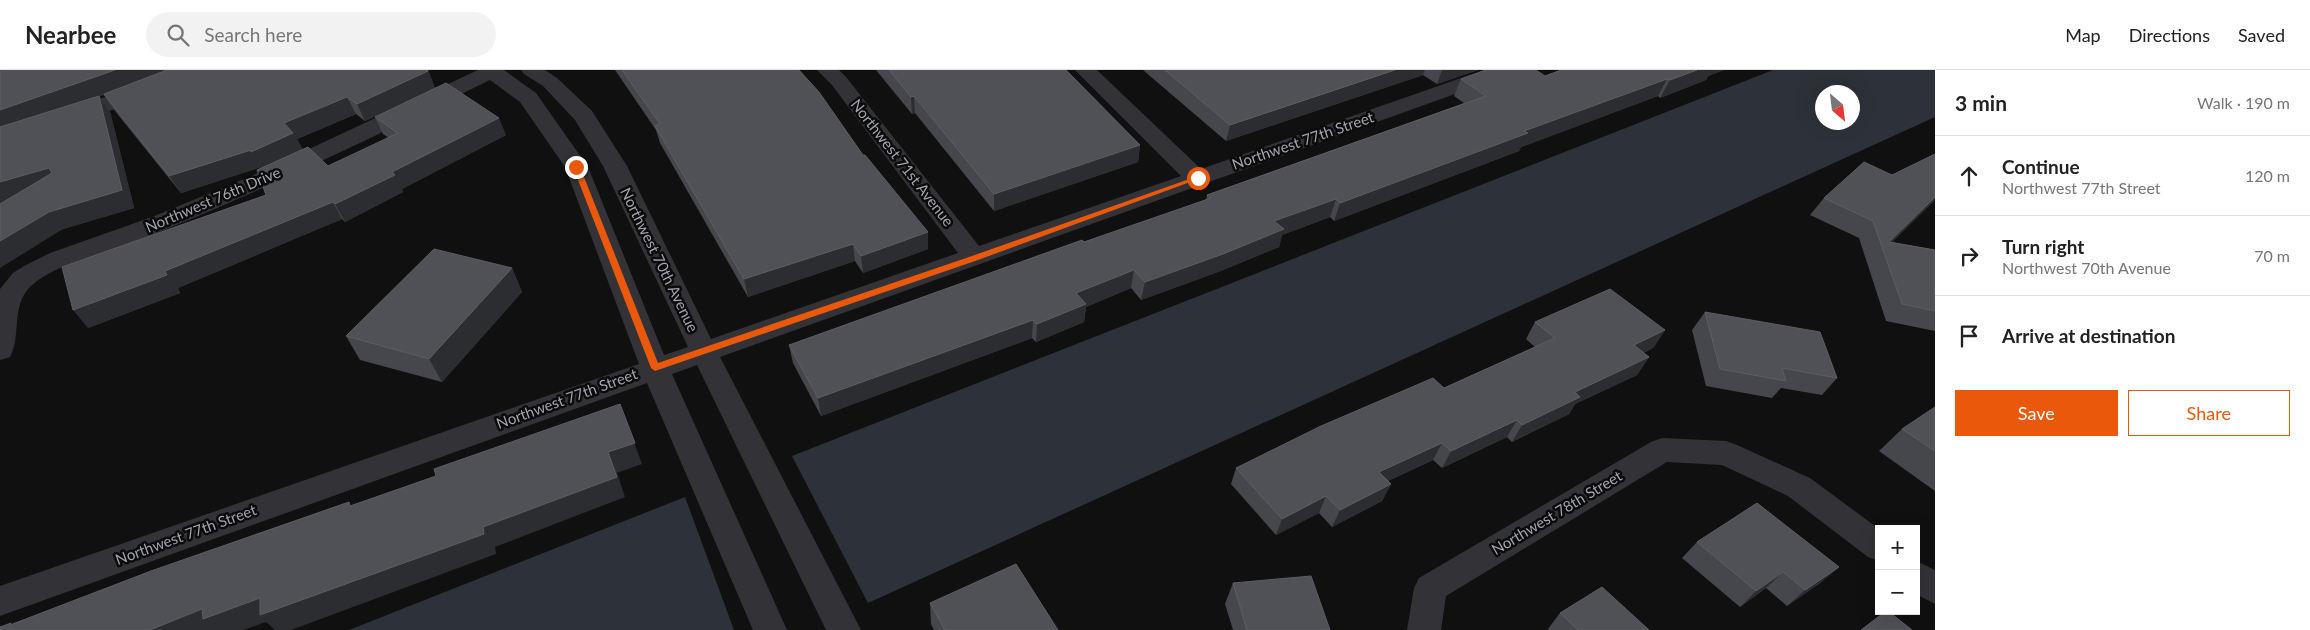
<!DOCTYPE html>
<meta charset="utf-8">
<style>
:root{--surface:#fff;--page:#f2f2f2;--text:#222;--muted:#767676;--line:#e0e0e0;--accent:#ea580c}
body{margin:0;font-family:Lato,sans-serif;background:var(--page);color:var(--text)}
.controls{position:absolute;right:15px;bottom:15px;display:grid;overflow:hidden;border-radius:0px;box-shadow:0 5px 20px #0002}
.controls button{width:45px;height:45px;display:grid;place-items:center;padding:0;border:0;border-bottom:1px solid var(--line);background:var(--surface);color:var(--text);font:25px sans-serif}
.compass{position:absolute;left:1815px;top:15px;width:45px;height:45px;border-radius:50%;background:var(--surface);box-shadow:0 5px 20px #0002;rotate:152deg}
.stop{position:absolute;width:15px;height:15px;margin:-11px;border:4px solid #ea580c;border-radius:50%;background:#fff}
.stop.end{background:#ea580c;border-color:#fff;box-shadow:0 1px 5px #0008}
.list{margin:0;padding:0;list-style:none}
h2{display:flex;justify-content:space-between;align-items:center;height:65px;margin:0;padding:0 20px;font-size:21px}
h2 small{font-size:16px;font-weight:400;color:var(--muted)}
.list li{display:grid;grid-template-columns:32px 1fr auto;gap:15px;align-items:center;box-sizing:border-box;height:80px;padding:0 20px;border-top:1px solid var(--line)}
.list b{display:block;font-size:19px;white-space:nowrap}
.list p{margin:0;font-size:16px;white-space:nowrap;color:var(--muted)}
.list em{font-size:16px;font-style:normal;color:var(--muted)}
.actions{display:flex;gap:10px;padding:15px 20px}
.actions a{flex:1;padding:11px 0;border:1px solid var(--accent);border-radius:0px;text-align:center;font-size:18px;color:var(--accent)}
.actions .main{background:var(--accent);color:#fff}
.icon{flex:none;width:28px;height:28px;fill:none;stroke:currentColor;stroke-width:2;stroke-linecap:round;stroke-linejoin:round}
.map{position:relative;flex:none;width:1935px;height:560px;overflow:hidden}
header{display:flex;align-items:center;gap:30px;box-sizing:border-box;height:70px;padding:0 25px;background:var(--surface);border-bottom:1px solid var(--line)}
header strong{font-size:24px}
nav{display:flex;gap:28px;margin-inline-start:auto;font-size:18px}
.search{width:350px;height:45px;background:var(--page);display:flex;align-items:center;gap:12px;box-sizing:border-box;padding:0 18px;border-radius:28px;color:var(--muted);font-size:19px}
main{display:flex}
aside{flex:1;background:var(--surface)}
.map>svg:first-child{display:block}
</style>
<header>
<strong>Nearbee</strong>
<div class="search"><svg class="icon" aria-label="search" viewBox="0 0 24 24"><circle cx="10" cy="10" r="6"/><path d="M15 15l6 6"/></svg>Search here</div>
<nav><a>Map</a><a>Directions</a><a>Saved</a></nav>
</header>
<main>
<div class="map">
<svg width="1935" height="560" viewBox="0 0 1935 560">
<rect width="100%" height="100%" fill="#101011"/>
<!-- water -->
<g fill="#2d323a" fill-rule="evenodd">
<path d="M1773,0h162v47l-1067,486 -76,-147zM1822,22h30v30h-30z"/>
<path d="M685,427l49,133h-385z"/>
</g>
<g fill="none" stroke-linecap="round" stroke-linejoin="round">
<!-- minor -->
<g fill="#333337" fill-rule="evenodd">
<path d="M180,0h29l-3,4 -110,42 -96,31v-14l80,-27z"/>
<path d="M478,0h26l32,23 52,74 76,188 24,-8 -85,-181 -28,-46 -32,-34 -19,-12 -3,-4h24l12,8 35,33 35,55 84,173 247,-86 -126,-168 -15,-15h22l7,7 133,169 202,-70 -106,-106h22l104,99 283,-99h30l-3,4 -791,283 141,273h-35l-129,-265 -25,9 115,256h-34l-106,-247 -647,233v-30l639,-222 -74,-197 -45,-65 -30,-22c-99,48 -198,97 -299,139 -24,10 -47,19 -71,28 -29,11 -66,18 -89,39 -21,20 -9,49 -21,71l-10,3v-71l13,-16 11,-7 26,-13 102,-36 97,-40z"/>
<path d="M1662,368l64,3 11,4 73,33 69,51v32l-11,-4 -80,-61 -66,-31 -55,-3 -221,134 -5,34h-34l7,-42 5,-10 232,-136z"/>
<path d="M1916,491l19,9v34l-19,-10z"/>
</g>
</g>
<!-- wall -->
<g fill="#46474c">
<path d="M0,0h428l7,18 -70,33 -9,-7 -59,25 6,11 25,16 61,-28 -6,-4 -8,-17 131,18 -104,54 1,3 -58,30 -3,-3 -164,69 2,5 -92,35 178,-133 -5,-26v-2l-80,26 -66,-82 -11,-16 -5,1 11,16 24,96 -71,21z"/>
<path d="M615,0h184l129,179 -65,24 -8,-12 -107,36 -88,-154 -4,-13z"/>
<path d="M876,0h190l74,75 -2,17 -144,49 -79,-98 -3,1z"/>
<path d="M1143,0h335l-41,14 -14,-9 -197,66z"/>
<path d="M1561,0h163l-16,6 -2,4 -46,18 -2,-2 -137,51 -2,4 -185,70 -4,-4 -48,18 -3,12 -61,25 -77,28 -10,-12 -45,19 -2,15 -48,20 -4,-4 -211,78 -28,-53 -4,-18 417,-145 1,-5 257,-92 -10,-7 7,-17 84,-3z"/>
<path d="M1824,128l111,2 -43,42 43,8v81l-49,-10 -27,-83 -49,-23z"/>
<path d="M512,198l10,24 -80,90 -82,-22 -14,-24z"/>
<path d="M1705,242l132,66 -15,17 -41,-7 -9,10 -66,-12 -14,-56z"/>
<path d="M1535,252l130,8 -12,18 -10,5 6,4 -12,18 -62,29 -6,10 -57,28 -5,-5 -65,31 -9,-8 -45,21 3,3 -9,17 -50,26 -13,-14 -43,22 -45,-51 5,-16 208,-80 91,-41 -9,-8z"/>
<path d="M1935,337v84l-56,-40 23,-22z"/>
<path d="M1697,472l142,25 -19,16 -33,23 -21,-18 -26,19 -58,-49z"/>
<path d="M1233,513l97,47h-97l-8,-26z"/>
<path d="M930,533l128,27h-124l-3,-6z"/>
<path d="M1560,543l89,17h-100l-1,-1z"/>
</g>
<!-- shaded-wall -->
<g fill="#2c2d30">
<path d="M115,0h59l-75,26 11,16 24,96 -71,21 -63,39v-27l49,-29 73,-22 -122,-59v-21z"/>
<path d="M421,0h7l7,18 -70,33 -8,-17z"/>
<path d="M1395,0h30l-2,5 -197,66 4,-16z"/>
<path d="M1442,0h36l-41,14z"/>
<path d="M1697,0h27l-16,6 -2,4 -46,18 10,-18z"/>
<path d="M1667,9l-9,17 -137,51 -2,4 -185,70 6,-18 184,-72z"/>
<path d="M914,26l1,17 -3,1 -1,-17z"/>
<path d="M347,27l9,17 -59,25 6,11 -41,19 -1,-2 -80,26 -12,-17 115,-53z"/>
<path d="M499,48l7,17 -104,54 1,3 -58,30 -10,-18 57,-32z"/>
<path d="M1140,75l-2,17 -144,49v-17z"/>
<path d="M49,98l14,17 -63,19v-22z"/>
<path d="M1935,127v3l-52,51 6,-9z"/>
<path d="M1336,129l-6,18 -48,18 -3,12 -61,25 -77,28 4,-18 129,-61z"/>
<path d="M333,132l9,17 -164,69 2,5 -92,35 -15,-18 92,-39z"/>
<path d="M928,162v17l-65,24 -2,-17z"/>
<path d="M853,174l2,17 -107,36 -4,-18z"/>
<path d="M512,198l10,24 -80,90 -13,-23z"/>
<path d="M1134,200l-3,18 -45,19 -2,15 -48,20 1,-18 39,-31z"/>
<path d="M1033,250l-1,18 -211,78 -3,-18z"/>
<path d="M1665,260l-12,18 -31,15 12,-18z"/>
<path d="M1649,287l-12,18 -62,29 -6,10 -57,28 10,-17 53,-33z"/>
<path d="M620,334l22,60 -25,9 8,24 -130,50 1,7 -205,76h-16l-9,-8 -23,8h-93l52,-21 58,-11 223,-71 125,-75z"/>
<path d="M1517,350l-10,17 -65,31 9,-17z"/>
<path d="M1442,373l-9,17 -62,29 8,-17z"/>
<path d="M1391,414l-9,17 -50,26 8,-17z"/>
<path d="M1326,426l-7,17 -43,22 6,-16z"/>
<path d="M1839,497l-19,16 -33,23 18,-16z"/>
<path d="M1783,502l-17,16 -26,19 16,-16z"/>
</g>
<!-- building -->
<g fill="#505156" stroke="#5d5e64">
<path d="M0,0h115l-115,40z"/>
<path d="M167,0h259l2,1 -71,33 -10,-7 -63,26 9,10 -42,19v-2l-82,26 -65,-82z"/>
<path d="M622,0h177l20,22 44,63h2l63,77 -67,24 -8,-12 -109,35 -89,-153 5,-2z"/>
<path d="M889,0h177l74,75 -146,49 -80,-98 -3,1z"/>
<path d="M1165,0h230l-165,55z"/>
<path d="M1486,0h50l9,6 16,-6h136l-27,10 -3,-1 -143,52 4,2 -188,70 -4,-4 -62,22 10,8 -61,25 -78,28 -11,-12 -58,23 10,11 -49,20 -4,-4 -215,78 -29,-53 293,-105 2,2 127,-44 -4,-3 279,-99 -25,-17z"/>
<path d="M446,13l53,35 -107,54 3,3 -60,29 -2,-2 -168,69 2,4 -94,35 -11,-43 204,-72 -9,-25 51,-23 20,19 70,-33 -23,-16z"/>
<path d="M99,26l23,94 -73,22 -49,29v-37l52,-31 -3,-5 -49,14v-55z"/>
<path d="M1935,84v43l-46,45 46,8v61l-33,-7 -29,-83 -49,-23 40,-36 28,13z"/>
<path d="M434,179l78,19 -83,91 -83,-23z"/>
<path d="M1610,219l55,41 -31,15 15,12 -74,35 5,5 -58,28 -5,-5 -66,31 -9,-8 -63,29 12,12 -51,26 -14,-14 -44,23 -46,-51 85,-42 112,-48 11,10 111,-50 -20,-16z"/>
<path d="M1705,242l115,20 17,46 -55,-10 4,13 -66,-12z"/>
<path d="M620,334l15,39 -27,9 9,25 -134,50 1,7 -224,81v-17l-57,21 -1,-10 -52,21h-150v-3l11,-4 -1,2 141,-54 198,-69 1,4 86,-30 -2,-7z"/>
<path d="M1935,337v44l-33,-22z"/>
<path d="M1757,433l82,64 -34,23 -22,-18 -27,19 -59,-49z"/>
<path d="M1016,494l42,66h-113l-15,-27z"/>
<path d="M1311,506l19,54h-83l-14,-47z"/>
<path d="M1602,517l47,43h-71l-18,-17z"/>
<path d="M1886,541h2l24,19h-51z"/>
</g>
<!-- route -->
<path fill="#ea580c" d="M576,95l4,2 78,196 314,-107 223,-79 6,1 -223,82 -323,111 -4,-3 -78,-201z"/>
<g text-anchor="middle" stroke-width="5" stroke-linejoin="round" paint-order="stroke">
<!-- street labels -->
<g font-size="15" fill="#a3a5b0" stroke="#0b0b0c">
<text transform="translate(1303 71) rotate(-19)" y="5">Northwest 77th Street</text>
<text transform="translate(902 93) rotate(52)" y="5">Northwest 71st Avenue</text>
<text transform="translate(213 130) rotate(-23)" y="5">Northwest 76th Drive</text>
<text transform="translate(659 190) rotate(64)" y="5">Northwest 70th Avenue</text>
<text transform="translate(567 329) rotate(-20)" y="5">Northwest 77th Street</text>
<text transform="translate(1557 443) rotate(-31)" y="5">Northwest 78th Street</text>
<text transform="translate(186 465) rotate(-20)" y="5">Northwest 77th Street</text>
</g>
</g>
</svg>
<div class="controls">
<button>+</button>
<button>−</button>
</div>
<svg class="compass" viewBox="-18 -18 36 36"><path d="M0-13l5 13h-10z" fill="#e53935"/><path d="M0 13l5-13h-10z" fill="#767676"/></svg>
<div class="stop" style="left:1198px;top:108px"></div>
<div class="stop end" style="left:576px;top:97px"></div>
</div>
<aside>
<h2>3 min<small>Walk · 190 m</small></h2>
<ul class="list">
<li><svg class="icon" aria-label="ahead" viewBox="0 0 24 24"><path d="M12 20V5M6 11l6-6 6 6"/></svg><div><b>Continue</b><p>Northwest 77th Street</p></div><em>120 m</em></li>
<li><svg class="icon" aria-label="right" viewBox="0 0 24 24"><path d="M7 20v-9h11M14 6l5 5-5 5"/></svg><div><b>Turn right</b><p>Northwest 70th Avenue</p></div><em>70 m</em></li>
<li><svg class="icon" aria-label="arrive" viewBox="0 0 24 24"><path d="M6 21V4h12l-3 4 3 4H6"/></svg><div><b>Arrive at destination</b></div></li>
</ul>
<div class="actions"><a class="main">Save</a><a>Share</a></div>
</aside>
</main>
